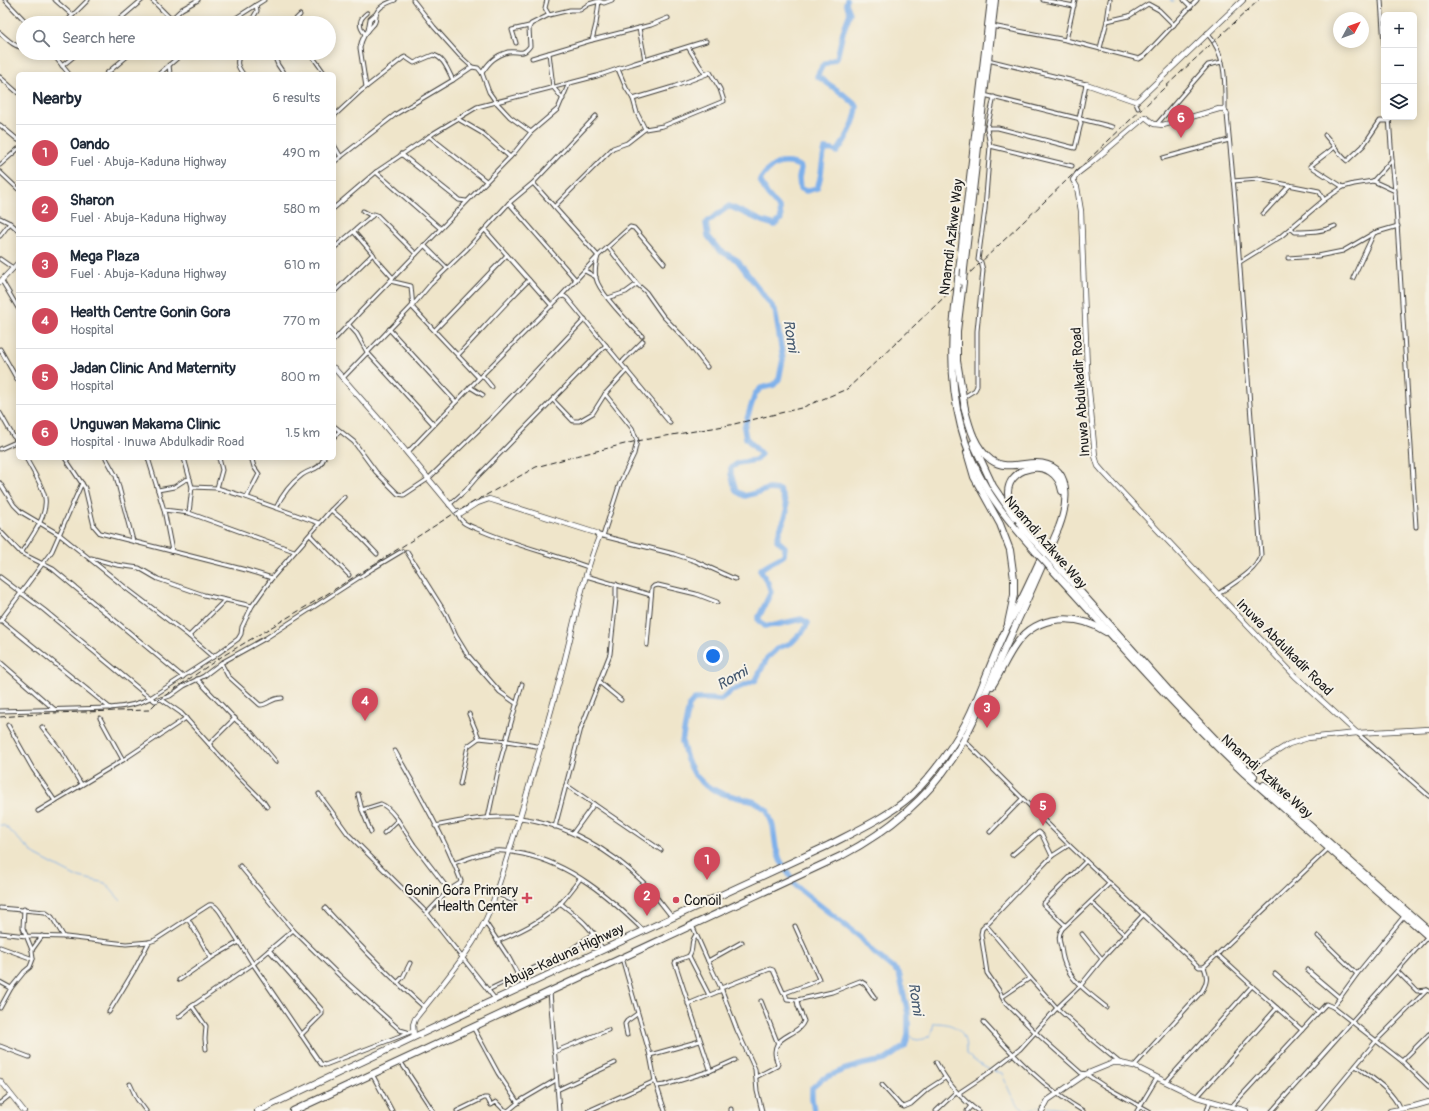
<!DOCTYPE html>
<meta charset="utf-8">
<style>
:root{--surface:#fff;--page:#f6f6f7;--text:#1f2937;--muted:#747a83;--line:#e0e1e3;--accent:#d1495b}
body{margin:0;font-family:Pangolin,sans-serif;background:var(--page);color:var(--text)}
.controls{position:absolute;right:12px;top:12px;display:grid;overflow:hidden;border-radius:6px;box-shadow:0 2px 10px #0003}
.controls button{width:36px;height:36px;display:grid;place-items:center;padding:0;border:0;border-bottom:1px solid var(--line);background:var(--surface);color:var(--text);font:20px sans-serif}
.compass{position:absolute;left:1333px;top:12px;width:36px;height:36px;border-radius:50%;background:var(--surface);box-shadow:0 2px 10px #0003;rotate:49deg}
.you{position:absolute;left:713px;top:656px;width:14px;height:14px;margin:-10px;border:3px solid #fff;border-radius:50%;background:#1a73e8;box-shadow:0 0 0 6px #1a73e833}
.badge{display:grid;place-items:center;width:26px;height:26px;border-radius:50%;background:var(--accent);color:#fff;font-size:13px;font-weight:700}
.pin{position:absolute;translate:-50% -33px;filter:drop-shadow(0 1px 2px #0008)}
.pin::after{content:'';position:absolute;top:21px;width:14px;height:12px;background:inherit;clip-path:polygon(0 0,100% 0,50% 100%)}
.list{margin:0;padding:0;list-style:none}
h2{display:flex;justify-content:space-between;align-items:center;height:52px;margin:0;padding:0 16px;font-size:17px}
h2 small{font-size:13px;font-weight:400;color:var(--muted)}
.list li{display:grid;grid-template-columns:26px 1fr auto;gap:12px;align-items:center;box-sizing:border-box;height:56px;padding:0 16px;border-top:1px solid var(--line)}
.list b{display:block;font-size:15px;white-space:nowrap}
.list p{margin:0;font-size:13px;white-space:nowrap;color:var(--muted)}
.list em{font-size:13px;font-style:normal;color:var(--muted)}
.icon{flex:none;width:22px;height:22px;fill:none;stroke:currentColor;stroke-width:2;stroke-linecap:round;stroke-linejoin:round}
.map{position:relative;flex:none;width:1429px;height:1111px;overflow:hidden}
.search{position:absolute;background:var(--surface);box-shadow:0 2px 10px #0003;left:16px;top:16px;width:320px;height:44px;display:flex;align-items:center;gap:10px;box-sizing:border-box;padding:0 14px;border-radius:22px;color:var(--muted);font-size:15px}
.panel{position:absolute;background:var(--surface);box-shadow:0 2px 10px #0003;left:16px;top:72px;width:320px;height:388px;border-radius:6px}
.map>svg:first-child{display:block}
</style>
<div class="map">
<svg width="1429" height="1111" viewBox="0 0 1429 1111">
<rect width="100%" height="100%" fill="#f7f3e8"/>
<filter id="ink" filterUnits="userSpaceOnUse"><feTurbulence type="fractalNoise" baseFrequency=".025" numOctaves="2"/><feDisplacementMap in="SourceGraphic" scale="8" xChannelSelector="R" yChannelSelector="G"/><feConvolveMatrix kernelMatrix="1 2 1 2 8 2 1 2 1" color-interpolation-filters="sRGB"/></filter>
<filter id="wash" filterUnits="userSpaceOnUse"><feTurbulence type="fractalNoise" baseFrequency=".012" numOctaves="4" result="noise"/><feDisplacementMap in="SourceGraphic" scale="16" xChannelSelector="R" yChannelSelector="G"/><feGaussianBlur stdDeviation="0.9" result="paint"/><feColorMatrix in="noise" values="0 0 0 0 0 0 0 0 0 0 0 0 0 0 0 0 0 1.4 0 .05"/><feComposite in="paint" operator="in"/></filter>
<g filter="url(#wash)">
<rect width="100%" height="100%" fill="#efe5ca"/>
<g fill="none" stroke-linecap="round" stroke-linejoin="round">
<!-- stream -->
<g stroke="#7eb0ea" stroke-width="1">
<path d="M1170,0l4,2"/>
<path d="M0,825l5,1 30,29 40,21 30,7 16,18"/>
<path d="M908,1035l9,5 7,-1 7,-4 3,-12c13,0 24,2 30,15 2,4 2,11 2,16l13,10 11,6"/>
<path d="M993,1071l9,2c4,10 13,36 24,37 5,0 11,-3 16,-4"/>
<path d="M1047,1106l15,2 6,3"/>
</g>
<!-- river -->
<path stroke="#7eb0ea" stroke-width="5.5" d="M814,1111l-2,-13v-10l10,-9 21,-9 21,-6 21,-4 20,-14 3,-11v-21l-9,-41 -26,-21 -13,-15 -63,-50 -17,-27 -4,-12 -3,-22 -6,-16 -12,-8 -34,-9 -16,-8 -10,-10 -8,-15 -5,-18 7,-36 6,-7h14l12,1 10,-9 25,-11 11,-22 11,-10 13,-5 13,-13 4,-7 -7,-4 -25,6 -11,1 -7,-7 13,-27 -3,-9 -8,-13c7,-7 16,-9 24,-15l1,-8 -8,-7c5,-25 18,-23 2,-50l-10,-1 -24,7 -9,-5 -5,-17v-6l7,-5 18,-3 5,-6 -15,-16 -2,-10 11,-34 6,-6 13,-3 5,-6 4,-20 -8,-49 -38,-50 -18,-10 -11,-14 -2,-13 23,-17 33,15 13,4 6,-6 -1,-10 -13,-15 -7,-14c4,-6 10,-13 17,-16 7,-2 19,-2 24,4l-2,10 1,10 6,3 11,-3c6,-14 4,-25 8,-39l8,1 4,2c10,-14 19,-29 20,-46l-14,-12 -26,-18 6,-11 14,-7 6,-26 7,-19 -4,-10 1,-3"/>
</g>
</g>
<g filter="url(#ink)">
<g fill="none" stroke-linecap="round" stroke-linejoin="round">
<defs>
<g id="street">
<path d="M5,0l22,23"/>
<path d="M55,0l17,15"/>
<path d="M152,0l19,19"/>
<path d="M413,0l21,27 26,29 12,11"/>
<path d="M547,0l-2,8 4,7"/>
<path d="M1043,0l31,6"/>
<path d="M1184,0l7,7"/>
<path d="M1381,0l3,44"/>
<path d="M1107,21l22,-5 19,-12 11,6 15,15"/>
<path d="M65,23l23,-23"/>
<path d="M115,23l27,-23"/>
<path d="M167,23l15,-14 16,-9"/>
<path d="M228,23l36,-23"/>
<path d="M250,23l7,-12 -1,-6"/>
<path d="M292,23l8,-8"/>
<path d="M992,26l74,14 73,19 5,-3 53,-56"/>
<path d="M639,28l6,32"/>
<path d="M368,31l2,-12 7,-6"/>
<path d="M0,33c6,5 15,15 23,14"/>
<path d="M1207,33c20,23 18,49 18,78"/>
<path d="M365,34c-7,-8 -6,-15 2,-21"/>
<path d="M592,40l4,-16 3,-23"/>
<path d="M1066,40l9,-40"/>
<path d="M516,43l-4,-13 17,-4"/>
<path d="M1100,48l7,-27 3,-21"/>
<path d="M52,53l17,21"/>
<path d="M242,53c-7,8 -5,13 1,21"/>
<path d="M273,53l5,12 6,9"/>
<path d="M310,53l15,21"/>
<path d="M549,53l4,34 10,12"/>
<path d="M532,58l60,-18 59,-15 17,-7"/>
<path d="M169,65l1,9"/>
<path d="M62,66l16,-13"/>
<path d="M618,69l8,19 7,11 4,14 8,16"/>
<path d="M482,73c7,-11 13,-17 26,-21 11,-2 14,5 22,-6l-1,-18 2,-4 18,-9 21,-5h10l9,-6 10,-3 5,2 8,-3"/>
<path d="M106,74l25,-21"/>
<path d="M159,74l24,-21"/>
<path d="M0,77l18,16"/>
<path d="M366,87l-6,-39c2,-12 6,-15 14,-24 2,-3 2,-5 2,-9 2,-9 12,-12 19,-15"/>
<path d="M984,95l129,32"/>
<path d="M633,99l40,-12 34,-13"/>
<path d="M1135,101l3,7"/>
<path d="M334,116l27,-25 42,-33 2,-1 9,6 19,-8c11,2 15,16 20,25"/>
<path d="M458,119l24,14 28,24"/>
<path d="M1157,124l51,-59 14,-3"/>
<path d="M0,125l18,15"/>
<path d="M987,128h11l77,20 6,-25 -2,-4 7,-35 -98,-24"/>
<path d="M531,132l27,-23 11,-26"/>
<path d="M1325,135c8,9 13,18 22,26l16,-15 17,-25h9"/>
<path d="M429,136l57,45"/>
<path d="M334,145l7,12"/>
<path d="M990,146l82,20"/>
<path d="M1335,147l-25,19 33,21"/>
<path d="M401,154l58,46 7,1"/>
<path d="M1163,158l66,-18"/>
<path d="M1392,160l3,31"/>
<path d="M334,162l62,-48 57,-34 19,-13 6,1 4,5 7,19 7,10 14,15 21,15 -17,21 -154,159 -26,28"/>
<path d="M0,165l18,-16"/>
<path d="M0,172l18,17"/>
<path d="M376,172l64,56"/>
<path d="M1233,181l25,-2 61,12 5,9"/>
<path d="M1373,181l19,-21 -3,-43"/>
<path d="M533,183l65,73c-2,7 -4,14 -2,22 3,15 34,46 46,58"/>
<path d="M509,203l67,77"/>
<path d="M554,207l59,-59 14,-5 18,-14 18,-3 61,-25 -4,-12 -10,-17 -5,2 -17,-27"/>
<path d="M334,208l42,-36 58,-39 43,-26 120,-31 35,-12 74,-23"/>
<path d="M363,211l9,5"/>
<path d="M1263,214l27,-29"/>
<path d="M0,218l10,5 8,7"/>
<path d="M1291,228l4,4c14,0 27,0 40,-6"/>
<path d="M485,230l67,76"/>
<path d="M354,232l19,22"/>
<path d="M0,236l10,-13"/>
<path d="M424,245l23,23"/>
<path d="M608,247l29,37 9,8 17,24 23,24 21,27"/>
<path d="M334,248l40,-34 3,1 39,39"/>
<path d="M1288,258l30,-2 25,-5 31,-18 24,-7"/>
<path d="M0,259l13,9"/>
<path d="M1240,262l40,-25 44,-37 19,-13 11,-3 19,-3 22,10 21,336"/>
<path d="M585,271l11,6"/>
<path d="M1353,278l21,-45"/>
<path d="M2,281l16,27"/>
<path d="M390,281l21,5 2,22 66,70"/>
<path d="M334,292l39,-38 3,5 17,19"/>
<path d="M561,296l37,-40 32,-29 4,1 30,35"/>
<path d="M608,298l18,-6 11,-8"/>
<path d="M348,324l9,10 10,18 67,73"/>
<path d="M389,329l67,73"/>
<path d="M435,330l72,-75"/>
<path d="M0,349l18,32"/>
<path d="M458,355c24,-25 46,-51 71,-75"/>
<path d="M621,363l22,-22"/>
<path d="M482,375l10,12"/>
<path d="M343,378l70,-73 17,-20 36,-35 43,-47 24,-20 63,-67"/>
<path d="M470,387l13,8"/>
<path d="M964,397l11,-7 2,-4v-55l6,-61 -2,-8 -3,-2 7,-51 5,-63 -3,-18 7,-31"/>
<path d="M553,400l20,21h6l14,-8 12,-19 22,-24"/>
<path d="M0,413l13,23 5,5"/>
<path d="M334,426l20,16 22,30 22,22 6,1 24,-16 62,-60 95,-100"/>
<path d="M334,437l6,-6"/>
<path d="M0,449l18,-8"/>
<path d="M407,453l72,-75 81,-81 4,-1 3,2 103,125"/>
<path d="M65,458l20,30 9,38 6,7 146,37 26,8"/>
<path d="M106,458l10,18 17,65"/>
<path d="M148,458l16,52 8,41"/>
<path d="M184,458l8,29 -3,26"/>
<path d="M0,483l14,22 7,7 39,23 66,53 63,48 24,21"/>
<path d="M192,487l25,1 26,8 76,27"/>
<path d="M217,488l5,-18 -3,-12"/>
<path d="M158,490l16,-3 11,-7 5,-1"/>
<path d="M247,497l12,-23 -5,-7 -2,-7"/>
<path d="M449,505l17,-15 11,-13 129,-132"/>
<path d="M276,508c6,-13 14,-24 26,-33 10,-7 17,-4 22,-17"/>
<path d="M164,510l25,3 105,38"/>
<path d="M331,510l17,14 29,30"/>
<path d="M458,514c1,3 2,5 5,8 5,4 13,6 19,9 35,15 71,23 106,36"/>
<path d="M0,531l21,22 32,16 130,108"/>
<path d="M310,535l39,40"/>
<path d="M599,535l75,19 21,7 40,18"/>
<path d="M603,536l17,-53 14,-29 3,-13 -5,-13 -27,-34"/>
<path d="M407,552l39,62 10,22 11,18 33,38 17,12"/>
<path d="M21,553c9,-14 27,-37 24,-55 -2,-12 -13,-28 -19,-40"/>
<path d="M91,558l26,7 22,3 19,11 46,16 48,11"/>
<path d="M586,576l65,19"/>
<path d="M0,577l44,33 100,83 11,8 6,-2 20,14 57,63 25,25 4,6"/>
<path d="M1218,594c15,-11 37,-21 43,-39l-26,-355 -8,-86"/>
<path d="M1,620l109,88"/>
<path d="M0,621l52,-70 30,-68"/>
<path d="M189,636l36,-36"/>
<path d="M647,645l5,-57 2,-2 4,-1 38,9 21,8"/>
<path d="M0,662l54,47"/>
<path d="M221,663l7,13 32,29c9,0 10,-7 22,-7"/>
<path d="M197,679l40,42 15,12 24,29"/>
<path d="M599,682l22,18"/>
<path d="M161,699l9,-3 14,-10 20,-10 17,-13 45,-25 106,-69 30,-18"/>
<path d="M0,711l110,-3c14,-1 27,-3 40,-10l63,-41 25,-18 3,-5 1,-7 10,-21 20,-28 59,-68 13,-13"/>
<path d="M469,714l10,24"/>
<path d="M100,718l23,42"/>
<path d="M8,725l25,44 22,32"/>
<path d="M42,727l19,24 20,33"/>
<path d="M1357,733l72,63"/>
<path d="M964,740l105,105 130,122h5"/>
<path d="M209,744l26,-26"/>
<path d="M395,751c24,42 49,85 66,130l-1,2 -11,7 -22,23"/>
<path d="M460,784l8,-38 11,-8 28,3 35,6"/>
<path d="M566,785l95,65"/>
<path d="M319,794l29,40 79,79 68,86"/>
<path d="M358,794l4,16 9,22"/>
<path d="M362,810l19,-6c12,4 26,31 33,41 12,15 23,30 35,45"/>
<path d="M38,811l85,-51 63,-42"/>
<path d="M488,818l12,-56 22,-78"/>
<path d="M435,826c28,-6 57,-11 85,-8 44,5 92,33 123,64 10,11 20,23 29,35"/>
<path d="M555,827l26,-99 29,-74 6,-55v-15"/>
<path d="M990,832l32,-33"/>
<path d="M384,833l14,-13"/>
<path d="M573,833l21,-29"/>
<path d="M1069,845l-17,11 -70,73 -1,5 6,39 13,19 4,9 31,31 46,41 5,1 18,12 45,25"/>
<path d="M1012,855l27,-23 3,3 10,21"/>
<path d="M454,863c13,-4 27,-10 41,-12 9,-1 19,1 28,3 48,10 86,43 120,76"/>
<path d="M240,866l53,64 47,46 60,54 7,2"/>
<path d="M496,893l17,8"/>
<path d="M1091,902l34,33"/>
<path d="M560,903c21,16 30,22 43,47"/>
<path d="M0,908l45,4 7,5 12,20"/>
<path d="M325,908c32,35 64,68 99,99"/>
<path d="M188,919l23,39"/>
<path d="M485,922l24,36 15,28"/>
<path d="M985,924l37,44 8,10 27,30 34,31 29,24"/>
<path d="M692,925l16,36 13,27 16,42 18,39 2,22 5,20"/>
<path d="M1065,925l-22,-21 43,-43"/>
<path d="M0,933l26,3 40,1 60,7 23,-2 6,-2 54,-35c6,-1 8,3 11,7l33,52 68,100 4,1 88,-34"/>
<path d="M1082,934l20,25"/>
<path d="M1318,936l39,38"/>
<path d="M497,941c23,-9 47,-21 64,-38 7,-8 13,-16 19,-24"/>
<path d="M0,947l33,12"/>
<path d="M32,950l10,-14"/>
<path d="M269,950l53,60v4l-21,21"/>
<path d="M1218,955l34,31 50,44"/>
<path d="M689,956l20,39"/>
<path d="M622,958l28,97 5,26 10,30"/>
<path d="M708,961l34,-19"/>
<path d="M1204,967l125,-119"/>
<path d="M1307,970l33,28"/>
<path d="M1397,971l20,20 10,-1 2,1"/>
<path d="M1275,974l43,38"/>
<path d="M179,980l32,-22 28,-16"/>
<path d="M0,982l11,6 -11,20"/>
<path d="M397,983l6,-6 7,-14"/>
<path d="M11,988l13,-16 6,-5 3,-8 -1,-9 -9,-22 1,-19"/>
<path d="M721,988l49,-19 3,1 10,22 2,1 2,6 10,1 35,-8 28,-11 5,3 10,14"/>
<path d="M488,990l71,-34 13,-7 22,-16"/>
<path d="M550,992l9,119"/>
<path d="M785,993l31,-12 3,-2 -24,-53"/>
<path d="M1002,997l28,-19"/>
<path d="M761,1001l17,43"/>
<path d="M688,1004l34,-14"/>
<path d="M192,1006l14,20 -1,13 1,10"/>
<path d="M1106,1007c-13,-11 -30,-22 -38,-37 -5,-7 -6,-15 -7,-23 -2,-7 -3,-12 1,-18l48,-46"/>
<path d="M1333,1007l24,-33 48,-59"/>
<path d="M109,1012l26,-43 14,-27"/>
<path d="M179,1017l13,-11 61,-42 40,-34"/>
<path d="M983,1022c30,33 61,66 100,89"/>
<path d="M473,1027l25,46 20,30"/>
<path d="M627,1035l-2,-11 2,-3 10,-7"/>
<path d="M0,1046l29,11"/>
<path d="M554,1052l54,-22"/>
<path d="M650,1055l50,-14"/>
<path d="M400,1061l33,50"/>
<path d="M1402,1061l27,-27"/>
<path d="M936,1062c11,20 23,36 42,49"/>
<path d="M1134,1066l68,-75c5,-8 6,-14 2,-24"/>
<path d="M1356,1066c16,12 36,24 44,43"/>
<path d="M710,1071l25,-11"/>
<path d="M372,1074l20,37"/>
<path d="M756,1077l21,-11 1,-2c-13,-30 20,-26 26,-43l-6,-15 -1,-6"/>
<path d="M1166,1082l86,-96"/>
<path d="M130,1084l7,15 9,12"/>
<path d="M882,1085l18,20 4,2 7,-3 17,-15 17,-11"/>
<path d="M657,1086l8,-1 45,-14v-2l-35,-106 1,-2 13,-5c6,-9 0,-13 7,-21"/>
<path d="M557,1090l58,-27"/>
<path d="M960,1095v-3l30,-20 30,-23 37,-41 24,-23 21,-26 41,-44"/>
<path d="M1197,1097l80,-89"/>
<path d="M0,1103l10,-8"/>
<path d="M1231,1107l95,-103 7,3 69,54 27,26"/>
<path d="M731,1109v2"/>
<path d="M457,1111l27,-13h3l4,7 5,-3 7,7 5,2"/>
<path d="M508,1111l12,-10 36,-21"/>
<path d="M588,1111l67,-30"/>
<path d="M936,1111l20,-19"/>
<path d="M967,1111l4,-5"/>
<path d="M1137,1111l20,-33"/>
<path d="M1207,1111l3,-10"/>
<path d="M1272,1111l156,-175"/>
<path d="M1318,1111l58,-70 51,-51"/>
</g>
<g id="secondary">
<path d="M1086,84l49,17 3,-1 105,-100"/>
<path d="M1227,114l-4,-5h-4l-56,16 -9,-1 -9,-7 -54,46 -13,10 -5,7 4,7 4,24 6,158 8,87 3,10 6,7 191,203 62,57"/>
<path d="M0,282l18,-19"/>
<path d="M334,368l50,57 72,87 2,-1v3l3,-1 14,-9 14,-5 107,34 3,4c-18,45 -26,94 -39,141 -21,77 -44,154 -69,230 -15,38 -50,78 -76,111l-2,6 1,12"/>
<path d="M1248,771l12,-9 29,-18 19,-6 49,-5 72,-4"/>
<path d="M0,1081l24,30"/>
<path d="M1042,1111l6,-11 38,-26 27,-11h7l14,3 32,16 31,15 49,14"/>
<path d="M1390,1111l25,-5 14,-4"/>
</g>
<g id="highway">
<path d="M964,269l31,-269"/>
<path d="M958,279l33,-279"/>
<path d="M963,282l-6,49v30l8,48"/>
<path d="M957,292c-10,67 -6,138 30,197 14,23 31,43 49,63"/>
<path d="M973,443l20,43 22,32"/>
<path d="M967,453l7,24 26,47 10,26 4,29v16l-6,28"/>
<path d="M1023,529l17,18"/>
<path d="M1025,531c-6,-10 -13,-20 -16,-31 -9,-34 47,-47 53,-9"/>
<path d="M1052,560l119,133 46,48 37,35"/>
<path d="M1048,565c64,70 127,143 197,209l184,163"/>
<path d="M992,686c9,-14 15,-30 25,-43 21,-29 61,-30 89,-11"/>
<path d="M1264,785l165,146"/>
<path d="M258,1111l156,-74 413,-191c29,-15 60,-29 84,-50 22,-21 48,-57 60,-84 13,-28 23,-59 37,-87 12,-21 22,-43 32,-65"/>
<path d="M293,1111l550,-256c45,-24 82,-54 110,-97 20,-31 33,-67 48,-101 20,-43 39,-86 58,-130 9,-24 14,-63 -23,-64 -16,0 -31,7 -45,-3 -17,-13 -22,-35 -27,-54"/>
</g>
</defs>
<!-- street casing -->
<use href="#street" stroke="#3c3a36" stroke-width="5"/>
<!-- secondary casing -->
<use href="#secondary" stroke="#3c3a36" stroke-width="6"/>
<!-- highway casing -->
<use href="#highway" stroke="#3c3a36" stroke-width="8"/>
<!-- street -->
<use href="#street" stroke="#fff" stroke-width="3"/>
<!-- secondary -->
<use href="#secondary" stroke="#fff" stroke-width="4.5"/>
<!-- highway -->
<use href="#highway" stroke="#fff" stroke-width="6"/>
<!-- rail -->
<path stroke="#1c1c1c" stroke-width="1" stroke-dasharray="6 3" stroke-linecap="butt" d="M0,717l52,-4 97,-3 11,-11 61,-42 103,-61 134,-85 78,-44 40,-11 61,-15 93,-16 71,-17 46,-19c138,-129 273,-262 412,-389"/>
<defs>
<g id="highway-bridge">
<path d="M963,282l1,-13"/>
<path d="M957,292l1,-13"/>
<path d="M1040,547l12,13"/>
<path d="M1036,552l12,13"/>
</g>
</defs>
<!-- highway-bridge casing -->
<use href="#highway-bridge" stroke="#3c3a36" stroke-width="8" stroke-linecap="butt"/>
<!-- highway-bridge -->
<use href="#highway-bridge" stroke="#fff" stroke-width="6"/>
</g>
</g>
<!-- markers -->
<g fill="#d1495b" stroke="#f7f3e8" stroke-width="1.5">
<path d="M525 892h4v4h4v4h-4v4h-4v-4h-4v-4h4z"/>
<circle cx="676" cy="900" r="4"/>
</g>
<g text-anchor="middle" stroke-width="4" stroke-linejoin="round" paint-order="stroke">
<!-- street labels -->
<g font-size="14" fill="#1c1c1c" stroke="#f7f3e8">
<text transform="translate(951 237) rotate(-83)" y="5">Nnamdi Azikwe Way</text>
<text transform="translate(1080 392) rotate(-94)" y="5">Inuwa Abdulkadir Road</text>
<text transform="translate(1046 542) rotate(49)" y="5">Nnamdi Azikwe Way</text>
<text transform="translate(1285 647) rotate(45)" y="5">Inuwa Abdulkadir Road</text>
<text transform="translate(1267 776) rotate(42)" y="5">Nnamdi Azikwe Way</text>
<text transform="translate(563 955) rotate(-25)" y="5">Abuja-Kaduna Highway</text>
</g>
<!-- poi labels -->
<g font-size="14" fill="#1c1c1c" stroke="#f7f3e8" text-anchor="end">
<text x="518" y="895">Gonin Gora Primary<tspan x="518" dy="16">Health Center</tspan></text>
<text x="684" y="905" text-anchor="start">Conoil</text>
</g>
<!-- water labels -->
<g font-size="15" font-style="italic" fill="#43576e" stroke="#f7f3e8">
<text transform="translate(791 336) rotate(81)" y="5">Romi</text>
<text transform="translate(732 678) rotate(-30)" y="5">Romi</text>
<text transform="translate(916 999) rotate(81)" y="5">Romi</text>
</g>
</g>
</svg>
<div class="controls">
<button>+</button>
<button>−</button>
<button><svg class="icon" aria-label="layers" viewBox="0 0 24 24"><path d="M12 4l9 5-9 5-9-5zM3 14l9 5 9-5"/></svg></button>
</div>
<svg class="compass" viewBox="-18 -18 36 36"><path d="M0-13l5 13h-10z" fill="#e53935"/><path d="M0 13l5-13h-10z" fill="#747a83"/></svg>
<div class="you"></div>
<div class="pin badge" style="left:707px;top:880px">1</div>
<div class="pin badge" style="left:647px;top:916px">2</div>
<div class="pin badge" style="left:987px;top:728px">3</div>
<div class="pin badge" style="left:365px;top:721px">4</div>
<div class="pin badge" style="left:1043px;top:826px">5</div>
<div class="pin badge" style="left:1181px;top:138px">6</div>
<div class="search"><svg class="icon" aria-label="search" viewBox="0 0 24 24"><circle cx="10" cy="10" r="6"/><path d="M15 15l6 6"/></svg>Search here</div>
<section class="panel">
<h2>Nearby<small>6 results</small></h2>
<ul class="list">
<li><span class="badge">1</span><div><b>Oando</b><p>Fuel · Abuja-Kaduna Highway</p></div><em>490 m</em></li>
<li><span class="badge">2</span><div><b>Sharon</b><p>Fuel · Abuja-Kaduna Highway</p></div><em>580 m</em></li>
<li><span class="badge">3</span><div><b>Mega Plaza</b><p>Fuel · Abuja-Kaduna Highway</p></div><em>610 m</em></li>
<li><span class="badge">4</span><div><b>Health Centre Gonin Gora</b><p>Hospital</p></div><em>770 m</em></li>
<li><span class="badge">5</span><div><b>Jadan Clinic And Maternity</b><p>Hospital</p></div><em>800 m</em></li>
<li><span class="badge">6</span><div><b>Unguwan Makama Clinic</b><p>Hospital · Inuwa Abdulkadir Road</p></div><em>1.5 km</em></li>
</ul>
</section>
</div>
